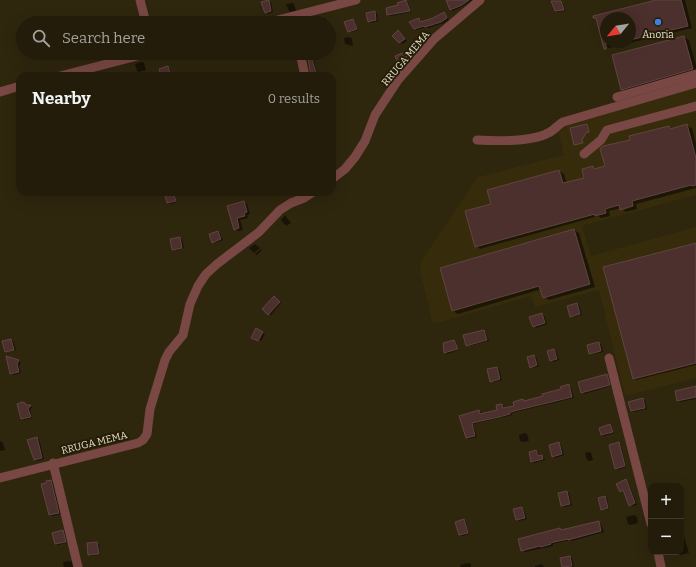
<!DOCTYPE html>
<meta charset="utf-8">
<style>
:root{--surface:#231c0a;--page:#2b2513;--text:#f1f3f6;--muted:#a3a19c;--line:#403a2b}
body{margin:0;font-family:Bitter,serif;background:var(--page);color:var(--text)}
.controls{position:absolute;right:12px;bottom:12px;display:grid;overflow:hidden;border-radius:8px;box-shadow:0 4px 16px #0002}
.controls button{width:36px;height:36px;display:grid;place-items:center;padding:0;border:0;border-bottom:1px solid var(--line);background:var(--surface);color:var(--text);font:20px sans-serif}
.compass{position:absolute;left:600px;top:12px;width:36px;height:36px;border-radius:50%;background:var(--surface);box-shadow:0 4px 16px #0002;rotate:240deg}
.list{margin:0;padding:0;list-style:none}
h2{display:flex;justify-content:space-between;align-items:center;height:52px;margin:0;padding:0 16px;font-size:17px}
h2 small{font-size:13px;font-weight:400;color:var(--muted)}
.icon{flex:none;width:22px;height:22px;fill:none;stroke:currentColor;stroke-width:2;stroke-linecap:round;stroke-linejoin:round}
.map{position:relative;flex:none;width:696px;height:567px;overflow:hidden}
.search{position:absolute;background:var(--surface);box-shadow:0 4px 16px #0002;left:16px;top:16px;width:320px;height:44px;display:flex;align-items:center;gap:10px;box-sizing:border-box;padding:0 14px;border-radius:22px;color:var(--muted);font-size:15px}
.panel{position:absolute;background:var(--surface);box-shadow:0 4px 16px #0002;left:16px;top:72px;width:320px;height:124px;border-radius:12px}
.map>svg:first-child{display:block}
</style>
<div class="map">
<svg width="696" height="567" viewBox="0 0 696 567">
<rect width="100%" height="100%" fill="#2f260e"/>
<!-- built -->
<path fill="#362b0a" d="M696,84v111l-114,31 9,30 105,-29v151l-71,18 -26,-106 -64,17 -4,-11 -98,28 -13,-53 1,-10 57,-84 86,-22 -7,-27z"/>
<!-- shadow -->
<g fill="#0007" fill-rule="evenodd">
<path d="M449,0h23l-7,5 -12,6 -3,-1z"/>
<path d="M660,0h25l7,28 -83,20 -5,-3 -7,-29zM606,18h24v24h-24z"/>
<path d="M269,1l2,1 2,10 -5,2 -3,-2z"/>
<path d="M406,1l2,1 3,10 -21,4 -2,-1z"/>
<path d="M561,2l2,2 2,7 -7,1 -3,-1z"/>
<path d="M292,3l2,1 2,7 -5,1 -2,-1 -3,-7z"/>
<path d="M375,12l2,1 1,8 -7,2 -2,-1z"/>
<path d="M444,13l5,7 -5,3 -16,5 -2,-1 -9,3 -3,-2 5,-9 2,3 13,-4z"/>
<path d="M324,18l2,1 2,4h-12l-1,-4z"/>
<path d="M353,20l2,1 3,9 -7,2 -2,-1z"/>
<path d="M398,31l9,10 -5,3 -2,-2z"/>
<path d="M350,37l2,2 1,7 -8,-2 -1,-6z"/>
<path d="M684,37l5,3 7,25v7l-69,20 -5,-3z"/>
<path d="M310,53l2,2 6,21h-6z"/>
<path d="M404,53l3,1 2,5 -8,5 -2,-1z"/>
<path d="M142,62l2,1 2,7 -7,2 -2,-1 -2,-7z"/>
<path d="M168,67l2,2 2,7h-10z"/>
<path d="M687,126l5,2 4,16v44l-60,16 1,5 -11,3 -5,-4 -12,3 1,5 -9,2 -3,-2 -118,33 -4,-3 16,-42 -4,-14 71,-19 5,3 3,10 18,-5 8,-12 4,2 9,-2 25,-26 38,-14 4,2z"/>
<path d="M165,192h9l3,10 -7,2 -2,-1z"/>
<path d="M205,192h10l1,2 -8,2 -2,-1z"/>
<path d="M244,202l3,2 3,10 -3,1 1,3 -8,2 3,10 -5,1 -3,-2 -7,-23z"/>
<path d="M285,215l6,8 -5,3 -5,-6z"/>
<path d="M574,230l5,3 16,54 -46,13 -5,-3 -2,-8 -84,25 -5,-3z"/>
<path d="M218,232l2,1 3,7 -8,3 -2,-1z"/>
<path d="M180,238l2,1 2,9 -8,2 -3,-1z"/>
<path d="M255,244l5,4 -6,5 -5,-5z"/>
<path d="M696,244v121l-60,15 -2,-1z"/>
<path d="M261,249l1,1 -5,5 -2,-1z"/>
<path d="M276,299l5,4 -10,12 -2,-1z"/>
<path d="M577,304l2,1 3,10 -8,2 -3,-1z"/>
<path d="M542,314l2,1 3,9 -11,4 -2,-2z"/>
<path d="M257,330l8,4 -4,7 -8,-4z"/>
<path d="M484,331l2,2 3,8 -20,5 -2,-1z"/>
<path d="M11,340l2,1 3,9 -8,2 -2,-1z"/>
<path d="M454,341l2,1 3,8 -12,4 -2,-2z"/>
<path d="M599,343l2,1 2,8 -11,2 -2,-1z"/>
<path d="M554,350l2,1 3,9 -6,2 -3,-2 -2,-8z"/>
<path d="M534,356l2,1 3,9 -6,2 -2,-1z"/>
<path d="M7,357l14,5 -2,4 2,7 -8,2 -2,-1z"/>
<path d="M497,368l2,1 3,11 -8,2 -3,-1z"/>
<path d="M607,375l2,2 2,9 -27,8 -2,-2z"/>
<path d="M569,385l2,2 3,11 -63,15 1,2 -39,9 4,13 -8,2 -2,-1 -7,-21 19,-6 2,1 1,3 17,-4 3,-6 2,1 1,3 10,-3 8,-6 3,2 18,-5z"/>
<path d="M696,387v12l-16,3 -2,-1z"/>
<path d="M643,399l2,1 2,9 -13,3 -3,-1z"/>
<path d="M25,404l7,3 -2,3 2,8 -8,2 -2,-1z"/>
<path d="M610,425l2,2 2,6 -10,3 -2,-1 -2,-7z"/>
<path d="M525,433l2,1 2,7 -6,1 -3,-1 -1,-6z"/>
<path d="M37,438l2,1 5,20 -7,2 -2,-1z"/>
<path d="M1,441l2,2 2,7 -5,1v-9z"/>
<path d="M559,443l2,2 3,10 -9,3 -2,-1z"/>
<path d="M619,443l2,2 5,22 -8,3 -2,-2z"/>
<path d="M536,451l2,1 1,4 5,1 1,3 -11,3 -2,-1z"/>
<path d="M589,452l2,1 2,7 -3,1 -3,-1 -2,-7z"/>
<path d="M626,480l2,2 9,23 -5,1 -3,-1 -4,-14 -2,1 -2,-1z"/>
<path d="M51,481l2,1 8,32 -9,2 -2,-1 -7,-30z"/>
<path d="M567,492l2,1 3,12 -8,2 -2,-2z"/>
<path d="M605,497l2,1 2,11 -5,1 -2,-1z"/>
<path d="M522,508l2,2 3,9 -8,2 -2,-2z"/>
<path d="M634,515l3,2 1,6 -8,2 -2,-1 -2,-7z"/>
<path d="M464,520l2,2 3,12 -7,2 -2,-2z"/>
<path d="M598,522l3,2 3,8 -32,9 -2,-1 -17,4v2l-28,6 -3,-2 41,-19z"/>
<path d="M681,526l8,27 -9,2 -4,-3h5z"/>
<path d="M63,531l2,2 2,10 -9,2 -2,-1z"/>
<path d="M97,543l2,1 1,11 -9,1 -2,-2z"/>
<path d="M570,557l2,1 2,9h-11l-2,-8z"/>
<path d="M70,561l2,1 2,5h-10l-1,-5z"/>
<path d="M468,563l3,1v3h-10l-1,-2z"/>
<path d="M542,564l2,3h-9v-1z"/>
</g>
<!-- building -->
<g fill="#4c302d" stroke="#614441">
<path d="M269,0l2,11 -6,2 -4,-11z"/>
<path d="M406,0l4,11 -23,4 -1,-7 12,-3 -1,-2z"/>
<path d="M446,0h23l-7,5 -12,5z"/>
<path d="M656,0h25l7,26 -58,14v-22h-24v31h-2l-8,-31h-3v-2z"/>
<path d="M551,1h10l3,9 -9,1z"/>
<path d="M375,11l1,9 -8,2 -2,-9z"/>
<path d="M444,12l3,6 -6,4 -16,5 -1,-1 -10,3 -5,-7 10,-4 1,4 13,-4z"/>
<path d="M353,19l4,10 -9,3 -4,-10z"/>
<path d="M398,30l7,9 -6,4 -7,-7z"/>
<path d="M684,36l9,33 -72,21 -9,-35z"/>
<path d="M405,52l2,6 -9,6 -3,-8z"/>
<path d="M307,53h3l7,23h-6z"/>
<path d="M168,66l3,10h-10l-2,-7z"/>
<path d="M587,124l2,8 -3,1 -4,7 1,3 -9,2 -4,-17z"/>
<path d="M687,124l9,34v27l-4,1 -1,-1 -59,16 1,5 -13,4 -1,-5 -14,4 1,4 -11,3v-2l-120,33 -10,-36 26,-7 -4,-14 72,-20 4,13 21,-5 -2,-9 11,-3 1,3 11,-3 -5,-17 3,-3 27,-6 -1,-4 40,-10 1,3z"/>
<path d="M164,192h9l3,9 -9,2z"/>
<path d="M244,201l3,11 -3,1 1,3 -8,2 2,10 -5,2 -7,-24z"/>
<path d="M574,229l16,55 -47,14 -4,-12 -87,25 -12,-43z"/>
<path d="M218,231l3,8 -9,4 -3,-9z"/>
<path d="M180,237l2,11 -10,2 -2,-11z"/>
<path d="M696,243v120l-63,16 -30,-112z"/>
<path d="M274,296l6,6 -12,13 -6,-6z"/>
<path d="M577,303l3,11 -10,3 -3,-11z"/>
<path d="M542,313l3,10 -12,4 -4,-10z"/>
<path d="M256,328l7,4 -5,9 -7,-3z"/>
<path d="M484,330l3,10 -21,6 -3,-11z"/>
<path d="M11,339l3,11 -9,2 -3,-11z"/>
<path d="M454,340l4,9 -14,4 -1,-10z"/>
<path d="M599,342l2,9 -12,3 -2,-9z"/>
<path d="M554,349l3,10 -7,2 -3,-10z"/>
<path d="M534,355l3,10 -7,3 -3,-11z"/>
<path d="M6,356l13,4 -2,4 2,8 -9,2z"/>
<path d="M497,367l3,12 -10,3 -3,-13z"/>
<path d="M607,374l3,11 -29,8 -3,-11z"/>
<path d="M569,384l3,13 -62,15v2l-11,3 -27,6 3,13 -9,2 -7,-22 20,-6 1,4 17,-4 -1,-5 6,-1 1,4 11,-2 -1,-4 10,-3 1,2 19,-5 -1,-2 19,-5 -1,-2z"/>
<path d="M696,386v11l-19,4 -2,-10z"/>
<path d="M643,398l2,10 -14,3 -3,-9z"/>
<path d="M22,402l3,1 1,2h5l-3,4 3,8 -10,2 -4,-15z"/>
<path d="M610,424l3,8 -12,3 -2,-7z"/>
<path d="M37,437l5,21 -8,2 -7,-20z"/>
<path d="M559,442l3,12 -10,3 -3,-12z"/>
<path d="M619,442l6,24 -10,3 -6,-24z"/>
<path d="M536,450l2,6 4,-1 1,4 -12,3 -2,-10z"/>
<path d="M626,479l9,24 -6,3 -6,-16 -3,2 -4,-8z"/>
<path d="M51,480l8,33 -10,2 -8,-31 5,-1v-2z"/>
<path d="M567,491l3,13 -9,2 -3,-13z"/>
<path d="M605,496l3,12 -7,2 -3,-12z"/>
<path d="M522,507l3,11 -9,2 -3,-11z"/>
<path d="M464,519l4,14 -9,2 -4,-13z"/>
<path d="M599,521l2,10 -33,9v-1l-18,4 1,1 -10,3 -1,-1 -19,5 -3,-12 42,-11 1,2z"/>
<path d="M63,530l3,12 -11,2 -3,-11z"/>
<path d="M97,542l2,12 -11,1 -1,-12z"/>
<path d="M570,556l2,10 -10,1 -2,-9z"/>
</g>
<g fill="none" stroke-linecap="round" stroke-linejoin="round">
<!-- minor -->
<g stroke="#794844" stroke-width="9">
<path d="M140,0l6,23"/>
<path d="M266,23l90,-23"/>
<path d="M300,53l5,23"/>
<path d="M60,76l89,-23"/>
<path d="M0,92l20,-6"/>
<path d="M617,97l79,-23"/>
<path d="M477,140c19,1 55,2 71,-7 6,-2 9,-8 15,-11l133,-39"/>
<path d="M584,154l17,-14 6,-10 89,-24"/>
<path d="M332,179l13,-10 10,-12 10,-16 10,-26 23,-35 36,-41 46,-39"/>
<path d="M609,358l42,166"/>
<path d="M53,463l25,104"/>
<path d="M0,478l138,-35 5,-3 4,-6 3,-25 15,-49 4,-8 14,-17 7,-31 8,-18 8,-12 11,-10 42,-32 21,-22 11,-7 13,-5 9,-6"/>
<path d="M658,552l3,15"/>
</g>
</g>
<!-- markers -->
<circle fill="#3f7fe0" stroke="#251d05" stroke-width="1.5" cx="658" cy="22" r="4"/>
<g text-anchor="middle" stroke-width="4" stroke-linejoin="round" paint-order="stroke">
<!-- poi labels -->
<g font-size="10" fill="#e7e2d3" stroke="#251d05">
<text x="658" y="38">Anoria</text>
</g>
<!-- street labels -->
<g font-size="10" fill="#e7e2d3" stroke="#251d05">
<text transform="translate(405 58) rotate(-50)" y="4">RRUGA MEMA</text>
<text transform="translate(94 442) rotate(-14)" y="4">RRUGA MEMA</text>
</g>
</g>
</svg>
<div class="controls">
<button>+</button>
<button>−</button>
</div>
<svg class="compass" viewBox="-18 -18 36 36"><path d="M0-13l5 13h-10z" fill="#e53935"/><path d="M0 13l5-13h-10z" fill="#a3a19c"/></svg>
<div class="search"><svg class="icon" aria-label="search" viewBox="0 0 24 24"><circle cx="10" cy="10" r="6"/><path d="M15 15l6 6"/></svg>Search here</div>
<section class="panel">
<h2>Nearby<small>0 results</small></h2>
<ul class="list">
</ul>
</section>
</div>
